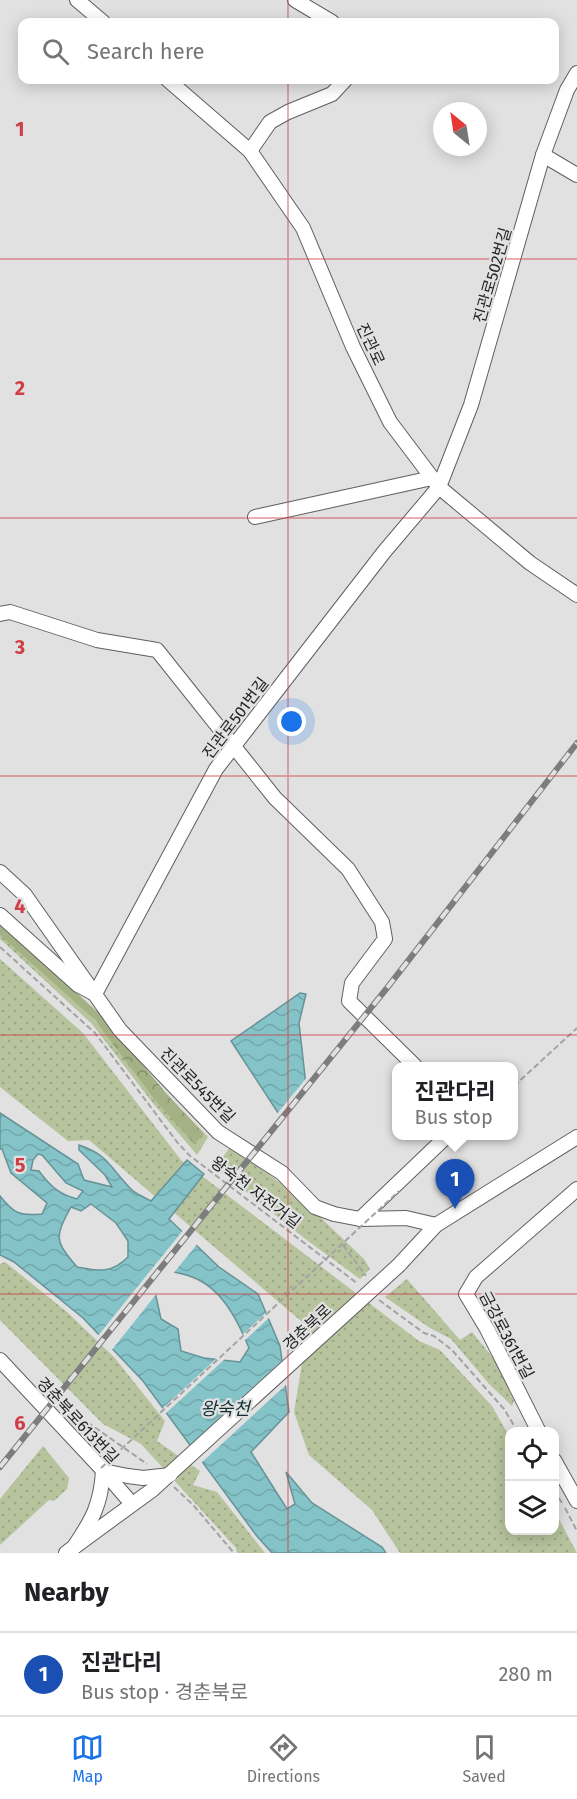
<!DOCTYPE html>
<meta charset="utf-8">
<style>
:root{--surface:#fff;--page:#f2f2f2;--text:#202124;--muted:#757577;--line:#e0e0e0;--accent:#1a73e8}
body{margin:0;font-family:"Fira Sans","Noto Sans KR",sans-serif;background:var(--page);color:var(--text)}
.controls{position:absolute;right:18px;bottom:18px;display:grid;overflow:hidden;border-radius:12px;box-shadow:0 3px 15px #0003}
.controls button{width:54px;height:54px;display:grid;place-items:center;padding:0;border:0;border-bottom:2px solid var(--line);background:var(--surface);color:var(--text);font:30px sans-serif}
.compass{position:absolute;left:433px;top:102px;width:54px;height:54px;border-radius:50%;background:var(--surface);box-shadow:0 3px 15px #0003;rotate:330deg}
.you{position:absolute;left:292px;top:722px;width:21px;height:21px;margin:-15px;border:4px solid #fff;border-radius:50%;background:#1a73e8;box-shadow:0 0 0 9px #1a73e833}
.badge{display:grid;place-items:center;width:39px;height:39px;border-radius:50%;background:var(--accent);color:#fff;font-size:20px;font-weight:700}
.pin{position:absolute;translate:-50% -50px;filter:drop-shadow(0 2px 3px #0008)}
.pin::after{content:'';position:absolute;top:32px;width:21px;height:18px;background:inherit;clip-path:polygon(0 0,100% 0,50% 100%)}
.popup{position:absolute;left:392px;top:1062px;width:126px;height:78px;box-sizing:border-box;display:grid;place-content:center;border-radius:12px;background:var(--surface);filter:drop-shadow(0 2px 4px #0005);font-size:20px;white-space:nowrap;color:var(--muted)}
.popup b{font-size:22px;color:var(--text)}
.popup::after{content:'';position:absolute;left:50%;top:100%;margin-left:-12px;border:12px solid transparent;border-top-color:var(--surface)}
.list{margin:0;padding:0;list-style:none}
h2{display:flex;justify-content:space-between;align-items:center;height:78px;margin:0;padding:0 24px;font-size:26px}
h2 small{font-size:20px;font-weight:400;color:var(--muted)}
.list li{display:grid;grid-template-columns:39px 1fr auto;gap:18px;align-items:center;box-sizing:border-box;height:84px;padding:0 24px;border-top:2px solid var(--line)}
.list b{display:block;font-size:22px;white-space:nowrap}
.list p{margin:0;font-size:20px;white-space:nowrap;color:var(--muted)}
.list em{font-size:20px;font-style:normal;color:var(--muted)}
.icon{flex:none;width:33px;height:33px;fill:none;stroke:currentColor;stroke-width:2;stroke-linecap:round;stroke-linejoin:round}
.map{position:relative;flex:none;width:577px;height:1553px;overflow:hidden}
.search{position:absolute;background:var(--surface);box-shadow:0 3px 15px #0003;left:18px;right:18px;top:18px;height:66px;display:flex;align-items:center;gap:15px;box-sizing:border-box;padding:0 21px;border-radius:12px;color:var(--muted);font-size:22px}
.sheet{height:162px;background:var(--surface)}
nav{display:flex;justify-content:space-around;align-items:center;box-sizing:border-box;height:84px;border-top:2px solid var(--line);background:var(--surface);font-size:16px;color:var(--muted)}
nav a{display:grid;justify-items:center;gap:3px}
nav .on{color:var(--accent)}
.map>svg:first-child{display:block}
</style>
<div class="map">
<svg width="577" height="1553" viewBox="0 0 577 1553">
<defs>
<pattern id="grass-dots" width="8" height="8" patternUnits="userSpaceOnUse" patternTransform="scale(1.5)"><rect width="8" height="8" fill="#b7c39d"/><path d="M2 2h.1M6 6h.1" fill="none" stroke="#9da787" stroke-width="1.8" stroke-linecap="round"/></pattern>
<pattern id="forest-crowns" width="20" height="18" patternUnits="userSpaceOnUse" patternTransform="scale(1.5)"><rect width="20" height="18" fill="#a3b184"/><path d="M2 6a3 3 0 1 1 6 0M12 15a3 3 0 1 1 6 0" fill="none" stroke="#84906c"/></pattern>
<pattern id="water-waves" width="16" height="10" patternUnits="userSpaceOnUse" patternTransform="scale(1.5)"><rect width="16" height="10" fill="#84c3c8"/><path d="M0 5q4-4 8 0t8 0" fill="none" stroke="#72a7ac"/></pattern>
</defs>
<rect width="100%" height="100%" fill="#e1e1e2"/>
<!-- grass -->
<g fill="url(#grass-dots)">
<path d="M0,923l208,214 -11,18 -45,-53 -60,-78 -92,-85z"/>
<path d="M0,959l83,74 98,127 238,181 21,9 52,56 17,30 1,94h44l1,-18 22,41h-177l-28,-43 -63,-55 -15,-43 14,-85 -219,-187 -21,1 -68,-54z"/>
<path d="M231,1146l68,51 65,62 6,10 -10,10 -52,-38 -93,-74z"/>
<path d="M5,1262l62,50 47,45 51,64 -8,20 43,30 -7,14 24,7 48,61h-28l-1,-5 -95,-104 -38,-20 -103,-104v-56z"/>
<path d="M407,1279l53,61 12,-8 25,31 17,38 -2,5 -23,-22 -38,-45 -21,-11 -45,-31z"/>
<path d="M43,1446l26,32 -2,11 -13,12 -5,-1 -49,45v-46z"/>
</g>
<!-- forest -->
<path fill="url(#forest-crowns)" d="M0,923l102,93 64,77 38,41 -10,10 -39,-44 -60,-80 -95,-85z"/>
<!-- water -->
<g fill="url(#water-waves)" stroke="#679397" stroke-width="1.5" fill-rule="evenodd">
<path d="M300,993l6,1 -7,29 9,80 -24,19 -53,-81z"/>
<path d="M0,1113l78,51 6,16 28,7 -7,-12 -26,-25v-5c30,10 31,23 51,43 5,6 14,9 21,13l36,-41 17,14 -35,45 50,48 39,27 22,52 9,66 -38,40 36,57 8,-5 -9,-32 26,31 70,44 4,6h-114l-16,-18 -113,-154 -60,-63 -69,-56 -14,-7v-59c14,18 20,20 42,18l5,-11 -36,-30 -9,-24h-2zM38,1154l4,1 24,28 17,8 -6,8c-18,-5 -27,-13 -38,-28l-8,-1 2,-10zM91,1204l25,19 12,18v16c-17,17 -29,14 -51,10 -22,-26 -23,-29 -6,-60l10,4zM165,1270c9,2 19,4 27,7 30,11 46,44 57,71l-9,14 -36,-4 -23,-7 -3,-22 -17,-10 -8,-36z"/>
</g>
<!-- pier -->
<g fill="#e1e1e2">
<path d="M308,1076l3,26 -25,22 -3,1 -7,-10z"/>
<path d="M184,1229l14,14 -26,32 -6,-2 -9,11 1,8 -47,59 -14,-14z"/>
<path d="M269,1310l2,6 -28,26 -2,-6z"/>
<path d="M218,1357l8,1 -62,57 -3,-5z"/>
<path d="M285,1358l3,25 -88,81 -12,-17z"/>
</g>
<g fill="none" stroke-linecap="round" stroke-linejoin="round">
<defs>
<g id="minor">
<path d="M77,0l26,22"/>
<path d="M295,0l37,22"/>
<path d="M168,80l82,71 53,77 50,119 37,75 49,65 91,76 47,32"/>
<path d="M250,151l20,-29 18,-10 44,-18 13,-14"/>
<path d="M543,155l34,20"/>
<path d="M255,517l177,-39"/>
<path d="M0,614l10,-2 87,28 60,10 118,148 73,71 34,53 3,17 -33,44 -3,18 66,65"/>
<path d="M0,872l25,23 95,135 98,102 64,41 33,34 19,7 26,5 46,-1 30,7"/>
<path d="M0,915l78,70 17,9 121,-225 168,-217 55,-65 32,-82 72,-250 24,-65 10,-17"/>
<path d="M360,1219l87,-83"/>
<path d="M399,1265l37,-40 141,-88"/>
<path d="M0,1360l101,108 31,36"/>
<path d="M539,1432l-52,-103 -21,-35 10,-17 101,-88"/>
<path d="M554,1460l23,41"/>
<path d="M74,1547c18,-27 27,-42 29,-76l25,5"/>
<path d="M66,1553l86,-63"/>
</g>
</defs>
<!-- minor casing -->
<use href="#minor" stroke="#5f5f60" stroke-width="16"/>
<!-- path -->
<g stroke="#a3a3a4" stroke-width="2" stroke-dasharray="6 3" stroke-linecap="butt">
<path d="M0,947l95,86 82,109 12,13 169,129"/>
<path d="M514,1086l63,-58"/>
<path d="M343,1245l23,31"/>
<path d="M379,1300l45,33 10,3 18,14 52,59 14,23"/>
<path d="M78,1424h12l57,40"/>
<path d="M91,1426l4,8 22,20"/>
<path d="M174,1487l20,19 40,47"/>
<path d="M554,1490l8,13"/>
<path d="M565,1508l12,23"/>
</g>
<!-- minor -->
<use href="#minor" stroke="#fff" stroke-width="14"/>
<defs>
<path id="rail" d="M0,1467l387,-479 190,-245"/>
</defs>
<!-- rail casing -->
<use href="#rail" stroke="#7d7d7e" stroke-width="6"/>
<!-- rail -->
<use href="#rail" stroke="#e1e1e2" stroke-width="4" stroke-dasharray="11" stroke-linecap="butt"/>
<defs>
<g id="minor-bridge">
<path d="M128,1476l15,2 27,-3"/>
<path d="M152,1490l247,-225"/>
</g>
</defs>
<!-- minor-bridge casing -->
<use href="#minor-bridge" stroke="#5f5f60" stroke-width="16" stroke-linecap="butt"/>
<!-- path-bridge -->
<path stroke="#a3a3a4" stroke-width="2" stroke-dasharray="6 3" stroke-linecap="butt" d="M101,1468l298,-277"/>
<!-- minor-bridge -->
<use href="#minor-bridge" stroke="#fff" stroke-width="14"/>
</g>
<!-- grid -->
<path fill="none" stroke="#ce3e46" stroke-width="1.5" stroke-opacity="0.55" d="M288,0v22M288,80v1473M0,259h577M0,518h577M0,776h577M0,1035h577M0,1294h577"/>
<g text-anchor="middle" stroke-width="4.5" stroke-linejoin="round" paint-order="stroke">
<!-- street labels -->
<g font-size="16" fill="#232324" stroke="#e1e1e2">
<text transform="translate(492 275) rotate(-74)" y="6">진관로502번길</text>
<text transform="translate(371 344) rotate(65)" y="6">진관로</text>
<text transform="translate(235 718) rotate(-53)" y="6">진관로501번길</text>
<text transform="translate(198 1085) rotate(45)" y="6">진관로545번길</text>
<text transform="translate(256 1192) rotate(37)" y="6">왕숙천 자전거길</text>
<text transform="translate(307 1327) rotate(-43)" y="6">경춘북로</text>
<text transform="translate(507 1335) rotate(62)" y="6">금강로361번길</text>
<text transform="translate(78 1420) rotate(47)" y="6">경춘북로613번길</text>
</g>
<!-- water labels -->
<g font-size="18" font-style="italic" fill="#0f2f32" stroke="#e1e1e2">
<text x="225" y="1415">왕숙천</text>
</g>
</g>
<g font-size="20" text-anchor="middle" font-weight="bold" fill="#ce3e46" stroke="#e1e1e2" stroke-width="4.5" stroke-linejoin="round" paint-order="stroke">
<text x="20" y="136">1</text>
<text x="20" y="395">2</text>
<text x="20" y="654">3</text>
<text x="20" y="913">4</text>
<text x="20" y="1172">5</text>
<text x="20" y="1430">6</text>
</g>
</svg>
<div class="controls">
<button><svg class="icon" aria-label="locate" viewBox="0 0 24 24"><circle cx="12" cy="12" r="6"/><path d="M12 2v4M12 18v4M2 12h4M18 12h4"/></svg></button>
<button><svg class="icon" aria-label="layers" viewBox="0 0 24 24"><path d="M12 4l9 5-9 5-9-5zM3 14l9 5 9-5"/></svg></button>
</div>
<svg class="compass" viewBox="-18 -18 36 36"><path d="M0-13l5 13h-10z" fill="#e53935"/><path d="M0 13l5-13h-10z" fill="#757577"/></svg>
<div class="you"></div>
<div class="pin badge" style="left:455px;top:1209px;background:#1a4fb4">1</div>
<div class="popup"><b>진관다리</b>Bus stop</div>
<div class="search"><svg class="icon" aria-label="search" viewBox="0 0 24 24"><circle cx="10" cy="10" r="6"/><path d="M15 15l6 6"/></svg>Search here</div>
</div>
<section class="sheet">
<h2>Nearby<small></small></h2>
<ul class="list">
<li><span class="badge" style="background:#1a4fb4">1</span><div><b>진관다리</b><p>Bus stop · 경춘북로</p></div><em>280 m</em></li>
</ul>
</section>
<nav>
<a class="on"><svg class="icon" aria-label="map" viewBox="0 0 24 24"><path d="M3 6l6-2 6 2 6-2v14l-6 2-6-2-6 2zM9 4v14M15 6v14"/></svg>Map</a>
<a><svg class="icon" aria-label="directions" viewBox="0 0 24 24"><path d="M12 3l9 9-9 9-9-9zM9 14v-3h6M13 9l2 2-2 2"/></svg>Directions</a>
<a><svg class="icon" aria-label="saved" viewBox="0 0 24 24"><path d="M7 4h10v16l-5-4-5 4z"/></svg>Saved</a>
</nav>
